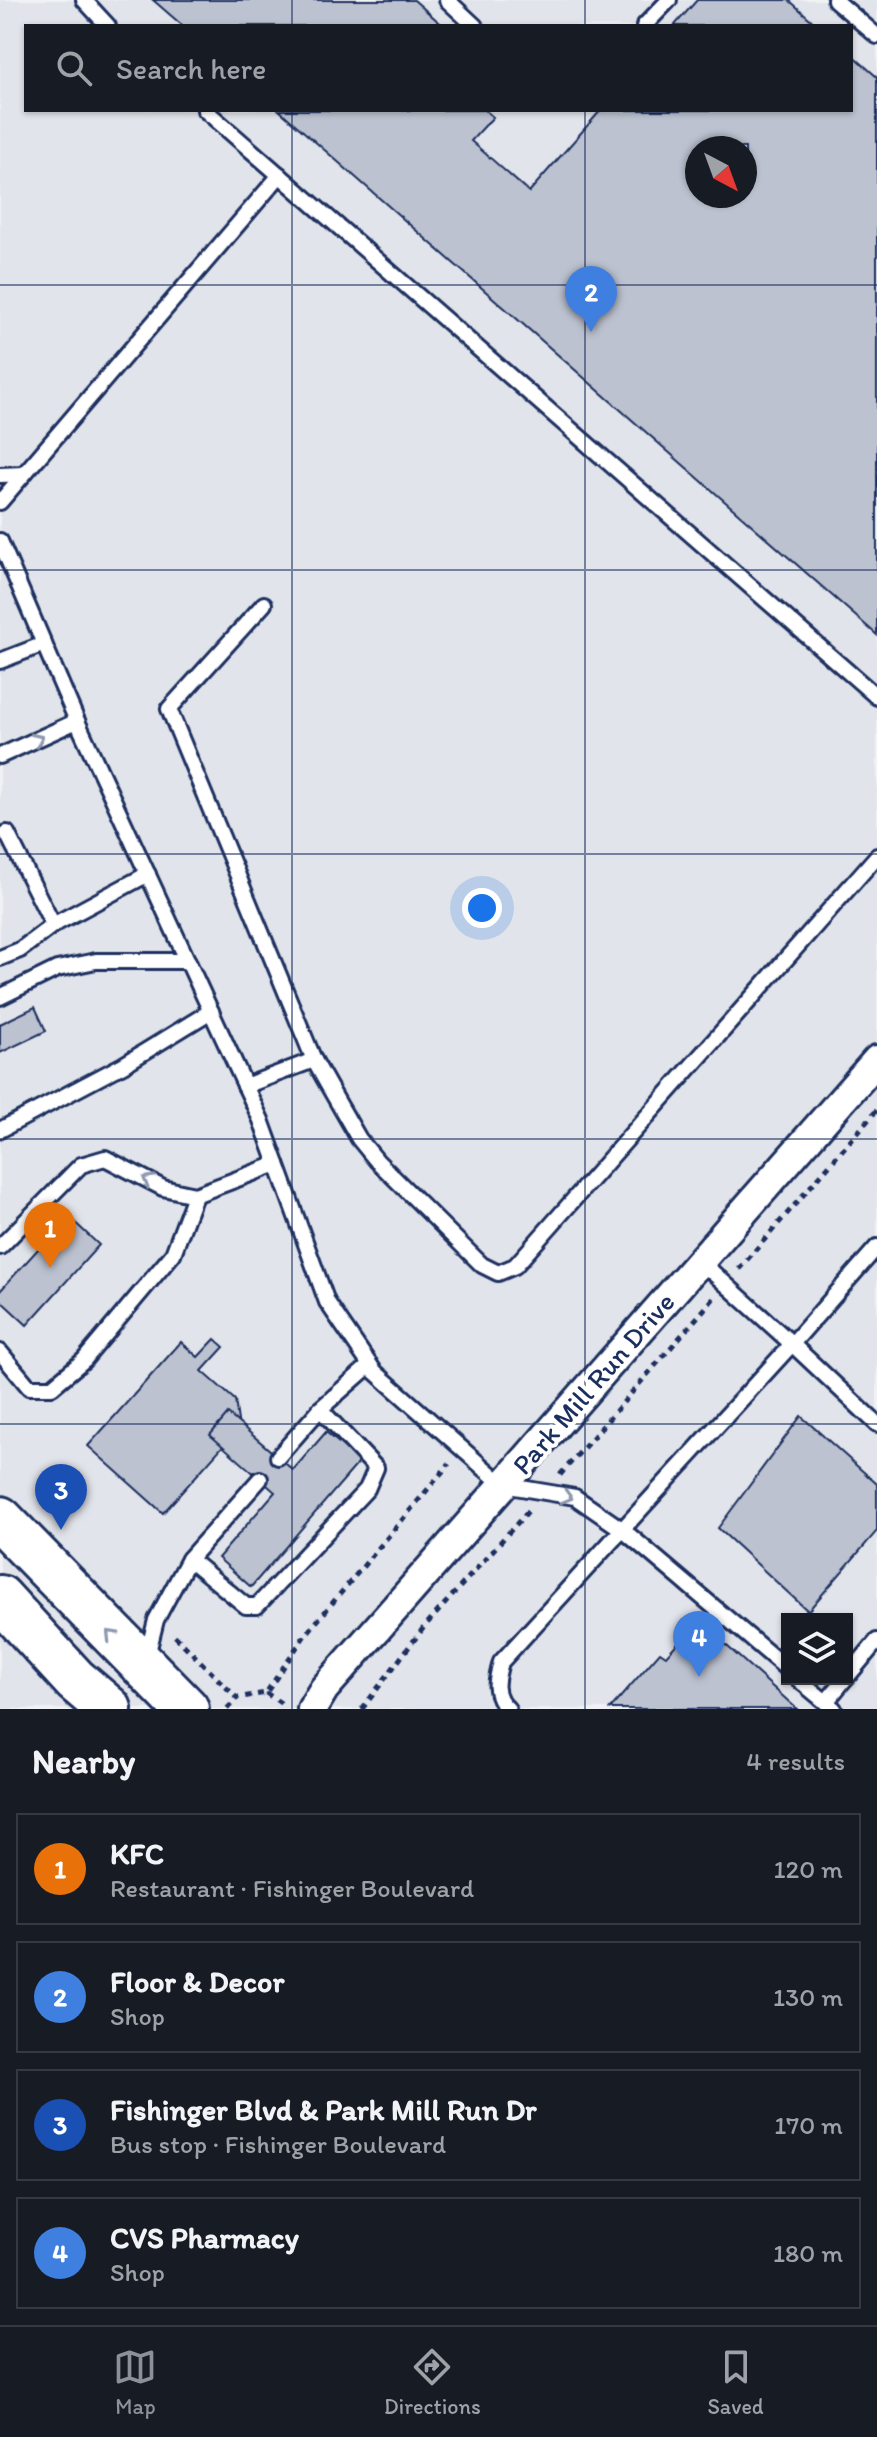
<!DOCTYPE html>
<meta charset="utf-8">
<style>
:root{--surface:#171b24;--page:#20242c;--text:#f1f3f6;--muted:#9ea1a6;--line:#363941;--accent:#8c9099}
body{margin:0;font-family:Itim,sans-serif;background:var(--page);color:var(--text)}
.controls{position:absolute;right:24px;bottom:24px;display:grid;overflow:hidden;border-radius:0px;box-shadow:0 2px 6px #0004}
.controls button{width:72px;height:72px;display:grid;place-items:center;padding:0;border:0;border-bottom:2px solid var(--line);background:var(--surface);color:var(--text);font:40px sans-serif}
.compass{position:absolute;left:685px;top:136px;width:72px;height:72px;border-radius:50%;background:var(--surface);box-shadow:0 2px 6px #0004;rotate:139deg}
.you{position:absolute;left:482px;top:908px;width:28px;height:28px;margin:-20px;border:6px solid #fff;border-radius:50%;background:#1a73e8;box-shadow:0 0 0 12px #1a73e833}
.badge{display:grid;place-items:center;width:52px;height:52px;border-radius:50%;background:var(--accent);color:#fff;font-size:26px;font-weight:700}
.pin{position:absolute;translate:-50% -66px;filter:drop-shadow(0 2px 4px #0008)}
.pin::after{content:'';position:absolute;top:42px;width:28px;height:24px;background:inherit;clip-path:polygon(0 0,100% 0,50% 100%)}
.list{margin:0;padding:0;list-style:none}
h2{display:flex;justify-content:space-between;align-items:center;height:104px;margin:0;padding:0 32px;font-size:34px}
h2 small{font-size:26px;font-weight:400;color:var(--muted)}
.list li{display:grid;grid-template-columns:52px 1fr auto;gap:24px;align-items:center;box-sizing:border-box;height:112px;margin:0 16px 16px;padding:0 16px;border:2px solid var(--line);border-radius:0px}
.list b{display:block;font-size:30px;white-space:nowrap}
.list p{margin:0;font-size:26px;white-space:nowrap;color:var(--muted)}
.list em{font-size:26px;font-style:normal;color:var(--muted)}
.icon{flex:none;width:44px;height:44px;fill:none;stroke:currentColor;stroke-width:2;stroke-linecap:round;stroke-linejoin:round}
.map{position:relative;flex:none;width:877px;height:1709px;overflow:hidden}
.search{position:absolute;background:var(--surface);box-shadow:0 2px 6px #0004;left:24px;right:24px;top:24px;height:88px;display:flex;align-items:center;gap:20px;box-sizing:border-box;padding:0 28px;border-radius:0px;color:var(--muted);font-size:30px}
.sheet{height:616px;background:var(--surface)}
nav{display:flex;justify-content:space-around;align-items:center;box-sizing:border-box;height:112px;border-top:2px solid var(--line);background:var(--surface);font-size:22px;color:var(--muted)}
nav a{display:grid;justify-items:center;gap:4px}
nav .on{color:var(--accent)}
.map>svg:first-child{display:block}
</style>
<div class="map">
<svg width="877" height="1709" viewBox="0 0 877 1709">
<rect width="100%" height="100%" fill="#f1f2f5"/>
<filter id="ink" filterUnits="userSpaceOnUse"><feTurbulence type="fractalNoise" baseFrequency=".0125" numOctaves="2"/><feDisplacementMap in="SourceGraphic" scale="16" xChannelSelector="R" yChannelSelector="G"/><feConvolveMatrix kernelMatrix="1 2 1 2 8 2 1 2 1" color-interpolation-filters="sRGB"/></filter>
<g filter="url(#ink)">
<!-- built -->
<path fill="#e1e4ea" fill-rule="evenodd" d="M0,0h877v1709h-877zM26,26h825v84h-825zM697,148h48v48h-48zM787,1619h60v60h-60z"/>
<!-- building -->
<g fill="#bcc2d0" stroke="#1b2f5e" stroke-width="2" fill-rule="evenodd">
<path d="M153,0h261l26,23 -2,3h-255z"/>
<path d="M697,0h92l29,26h-144z"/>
<path d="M851,54l26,23v558l-598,-525h206l8,7 -22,24 58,51 72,-82h250zM697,148h48v48h-48z"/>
<path d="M35,1007l11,24 -46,22v-29z"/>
<path d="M68,1216l31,29 -72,80 -27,-25v-9z"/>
<path d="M215,1339l9,8 -22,24 33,29 4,28 -76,85 -75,-67 93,-104 17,15z"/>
<path d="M228,1414l65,56 33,-38 34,29 -109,126 -33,-29 57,-66 -65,-57z"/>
<path d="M801,1416l76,68v47l-69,80 -90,-83z"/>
<path d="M698,1620l99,89h-187l50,-57 6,4z"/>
</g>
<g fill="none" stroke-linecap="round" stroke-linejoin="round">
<defs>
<g id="lane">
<path d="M84,0l24,26"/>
<path d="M447,0l28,26"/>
<path d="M835,0l42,36"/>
<path d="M644,26l25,-26"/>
<path d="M205,110l672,587"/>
<path d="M0,475l24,-1"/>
<path d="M0,502l280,-327"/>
<path d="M0,541l77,180 184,399 66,182 47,69 129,114 72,12 48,33 164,139"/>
<path d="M264,604l-95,105 145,351 14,25 31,54 18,22 105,104 16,8 17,-7 362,-410"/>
<path d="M0,661l44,-17"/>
<path d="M0,756l77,-35"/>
<path d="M7,833l46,92 95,-51"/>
<path d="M0,958l20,-8 33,-25"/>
<path d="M0,997l57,-28 39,-8h92"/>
<path d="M245,1086l69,-26"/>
<path d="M0,1130l123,-65 88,-54"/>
<path d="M0,1247l81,-82 24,-7 58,30 32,7 82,-31"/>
<path d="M700,1261l92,83 85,-97"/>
<path d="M0,1352l29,35h23l32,-27 89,-106 22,-59"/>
<path d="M278,1457l42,-48"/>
<path d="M260,1479l-71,80 57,47h11l110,-117 9,-21 -56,-59 50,-44"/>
<path d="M146,1660l10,-40 33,-61"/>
<path d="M847,1677l30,-36"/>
<path d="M798,1679l36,30"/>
<path d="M826,1702l19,-23"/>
<path d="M508,1709c-16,-14 -12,-29 -7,-47l291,-318 85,80"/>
</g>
<path id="street" d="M312,1709l12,-20 553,-629"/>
<g id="primary">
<path d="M0,1519l186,190"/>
<path d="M0,1598l75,82 34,29"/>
</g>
</defs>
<!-- lane casing -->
<use href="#lane" stroke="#1b2f5e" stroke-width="20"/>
<!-- street casing -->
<use href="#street" stroke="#1b2f5e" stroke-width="34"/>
<!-- primary casing -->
<use href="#primary" stroke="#1b2f5e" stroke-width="50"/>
<!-- path -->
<g stroke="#1b2f5e" stroke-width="5" stroke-dasharray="6 6" stroke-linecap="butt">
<path d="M739,1269l138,-159"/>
<path d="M560,1475l154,-177"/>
<path d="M175,1636l62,62 29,-5 37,-55 146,-174"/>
<path d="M266,1693l19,13"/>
<path d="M227,1709l10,-11"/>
<path d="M362,1709l62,-82 106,-118"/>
</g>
<!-- lane -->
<use href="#lane" stroke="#fff" stroke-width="14"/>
<!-- street -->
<use href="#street" stroke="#fff" stroke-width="28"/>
<!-- primary -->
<use href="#primary" stroke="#fff" stroke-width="44"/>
</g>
<!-- one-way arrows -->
<defs><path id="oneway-chevron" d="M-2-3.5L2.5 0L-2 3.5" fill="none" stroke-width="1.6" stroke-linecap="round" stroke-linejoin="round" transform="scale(2)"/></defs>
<g stroke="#8d97ae">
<use href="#oneway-chevron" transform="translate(38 739) rotate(-25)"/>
<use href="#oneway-chevron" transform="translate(148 1180) rotate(-150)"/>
<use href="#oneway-chevron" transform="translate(567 1497) rotate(16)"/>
<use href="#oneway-chevron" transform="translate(111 1635) rotate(-134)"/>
</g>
</g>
<!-- grid -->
<path fill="none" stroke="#1b2f5e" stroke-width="2" stroke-opacity="0.55" d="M292,0v26M585,0v26M292,110v1599M585,110v1599M0,285h877M0,570h877M0,854h877M0,1139h877M0,1424h877"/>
<g text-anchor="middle" stroke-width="8" stroke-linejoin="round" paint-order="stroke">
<!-- street labels -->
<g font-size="28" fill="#1b2f5e" stroke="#fff">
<text transform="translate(593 1383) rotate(-49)" y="10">Park Mill Run Drive</text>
</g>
</g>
</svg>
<div class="controls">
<button><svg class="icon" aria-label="layers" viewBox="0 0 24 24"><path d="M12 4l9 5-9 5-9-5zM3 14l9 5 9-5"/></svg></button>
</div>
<svg class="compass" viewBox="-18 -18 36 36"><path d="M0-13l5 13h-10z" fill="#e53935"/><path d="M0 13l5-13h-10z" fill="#9ea1a6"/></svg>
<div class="you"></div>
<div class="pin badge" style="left:50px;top:1268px;background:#e8710a">1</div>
<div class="pin badge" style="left:591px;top:332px;background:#3f7fe0">2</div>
<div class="pin badge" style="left:61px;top:1530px;background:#1a4fb4">3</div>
<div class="pin badge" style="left:699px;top:1677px;background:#3f7fe0">4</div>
<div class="search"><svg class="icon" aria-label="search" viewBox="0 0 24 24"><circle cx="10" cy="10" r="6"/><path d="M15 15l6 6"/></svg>Search here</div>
</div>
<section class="sheet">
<h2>Nearby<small>4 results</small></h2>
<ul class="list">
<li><span class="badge" style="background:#e8710a">1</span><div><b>KFC</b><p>Restaurant · Fishinger Boulevard</p></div><em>120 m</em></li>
<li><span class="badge" style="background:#3f7fe0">2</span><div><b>Floor &amp; Decor</b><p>Shop</p></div><em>130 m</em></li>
<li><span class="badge" style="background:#1a4fb4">3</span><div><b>Fishinger Blvd &amp; Park Mill Run Dr</b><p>Bus stop · Fishinger Boulevard</p></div><em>170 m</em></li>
<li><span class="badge" style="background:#3f7fe0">4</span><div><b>CVS Pharmacy</b><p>Shop</p></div><em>180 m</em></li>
</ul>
</section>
<nav>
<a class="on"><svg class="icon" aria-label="map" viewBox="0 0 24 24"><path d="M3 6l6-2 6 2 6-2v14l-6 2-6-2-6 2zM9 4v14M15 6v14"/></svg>Map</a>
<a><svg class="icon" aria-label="directions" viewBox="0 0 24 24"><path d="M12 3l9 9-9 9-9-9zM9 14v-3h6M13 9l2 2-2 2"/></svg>Directions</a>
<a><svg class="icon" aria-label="saved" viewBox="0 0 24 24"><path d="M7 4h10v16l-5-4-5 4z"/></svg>Saved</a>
</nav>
